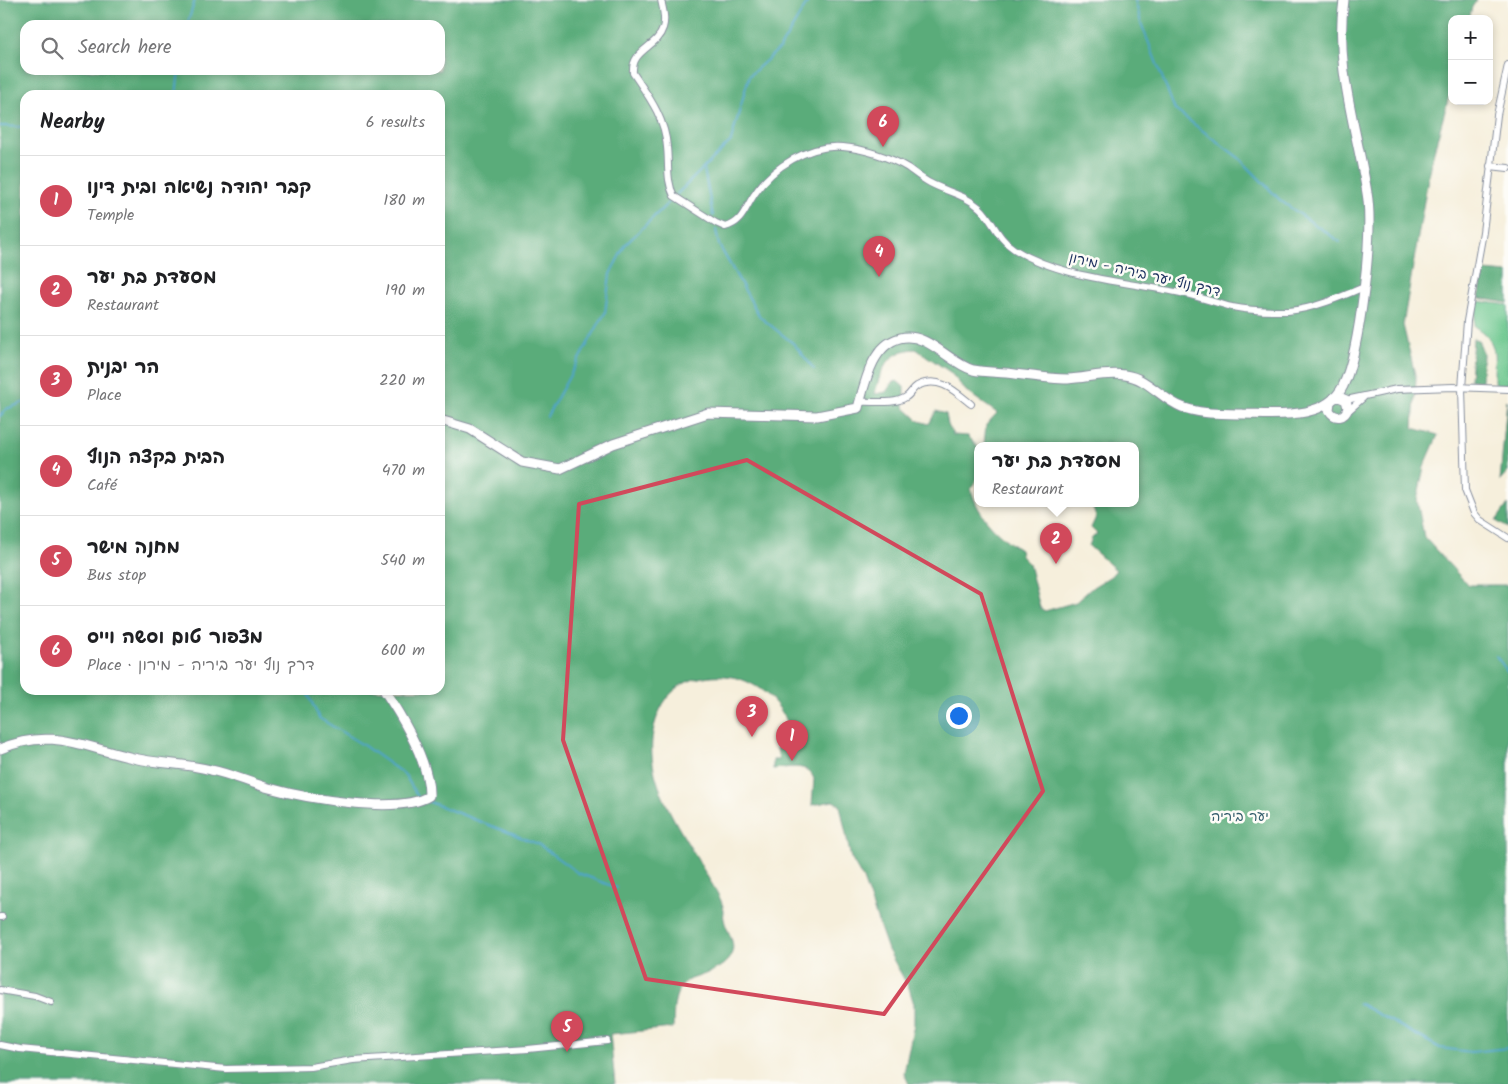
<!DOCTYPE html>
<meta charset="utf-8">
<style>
:root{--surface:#fff;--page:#f6f6f6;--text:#202124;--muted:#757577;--line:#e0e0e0;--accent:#d1495b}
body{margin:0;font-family:Kalam,"Playpen Sans Hebrew",sans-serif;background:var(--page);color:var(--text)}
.controls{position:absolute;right:15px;top:15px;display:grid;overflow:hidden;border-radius:10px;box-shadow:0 2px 8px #0003}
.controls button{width:45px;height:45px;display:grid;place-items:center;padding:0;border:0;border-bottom:1px solid var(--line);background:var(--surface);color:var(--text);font:25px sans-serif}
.you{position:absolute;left:958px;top:715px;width:18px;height:18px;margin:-12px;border:4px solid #fff;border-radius:50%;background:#1a73e8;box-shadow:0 0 0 8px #1a73e833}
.badge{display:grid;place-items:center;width:32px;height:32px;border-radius:50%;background:var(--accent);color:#fff;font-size:16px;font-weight:700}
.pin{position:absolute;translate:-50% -41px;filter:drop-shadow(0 1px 2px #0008)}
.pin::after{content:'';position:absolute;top:26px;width:18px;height:15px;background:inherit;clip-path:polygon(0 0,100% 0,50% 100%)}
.popup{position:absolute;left:974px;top:442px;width:165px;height:65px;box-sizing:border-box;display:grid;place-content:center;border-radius:10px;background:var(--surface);filter:drop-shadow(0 1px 4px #0005);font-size:16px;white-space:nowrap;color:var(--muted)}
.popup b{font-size:19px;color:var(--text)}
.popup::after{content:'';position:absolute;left:50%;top:100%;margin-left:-10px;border:10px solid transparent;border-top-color:var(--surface)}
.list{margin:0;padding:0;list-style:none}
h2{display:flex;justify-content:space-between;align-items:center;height:65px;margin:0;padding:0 20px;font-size:21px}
h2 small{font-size:16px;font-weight:400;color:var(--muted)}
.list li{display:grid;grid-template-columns:32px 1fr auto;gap:15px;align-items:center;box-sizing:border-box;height:90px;padding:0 20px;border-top:1px solid var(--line)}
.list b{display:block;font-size:19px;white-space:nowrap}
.list p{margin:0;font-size:16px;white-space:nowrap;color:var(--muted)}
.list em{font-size:16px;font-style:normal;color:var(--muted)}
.icon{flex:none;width:28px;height:28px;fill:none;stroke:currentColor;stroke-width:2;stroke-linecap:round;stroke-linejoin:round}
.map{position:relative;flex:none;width:1508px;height:1084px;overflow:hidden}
.search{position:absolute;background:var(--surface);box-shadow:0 2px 8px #0003;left:20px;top:20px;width:425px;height:55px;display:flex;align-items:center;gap:12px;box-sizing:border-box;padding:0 18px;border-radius:15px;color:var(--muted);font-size:19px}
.panel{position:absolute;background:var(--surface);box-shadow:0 2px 8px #0003;left:20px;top:90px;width:425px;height:605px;border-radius:15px}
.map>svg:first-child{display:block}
</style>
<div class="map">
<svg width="1508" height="1084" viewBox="0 0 1508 1084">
<rect width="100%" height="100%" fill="#fdfcf7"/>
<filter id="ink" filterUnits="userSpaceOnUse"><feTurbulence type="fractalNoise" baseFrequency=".02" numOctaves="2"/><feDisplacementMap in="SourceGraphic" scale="10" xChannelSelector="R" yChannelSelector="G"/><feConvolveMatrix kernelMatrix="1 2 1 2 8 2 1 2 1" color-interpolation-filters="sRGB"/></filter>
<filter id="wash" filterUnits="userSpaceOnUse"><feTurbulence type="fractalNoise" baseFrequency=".0096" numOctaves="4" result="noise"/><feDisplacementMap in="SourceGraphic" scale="20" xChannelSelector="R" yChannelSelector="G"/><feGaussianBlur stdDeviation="1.12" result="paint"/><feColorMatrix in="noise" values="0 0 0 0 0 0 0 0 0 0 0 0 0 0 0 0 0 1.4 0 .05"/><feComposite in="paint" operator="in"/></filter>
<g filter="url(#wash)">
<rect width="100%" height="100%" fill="#f6efdc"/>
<!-- green -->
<path fill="#6ec890" stroke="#447c77" d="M1477,301l31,4v79h-12l-2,-3c0,-28 5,-39 -20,-55z"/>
<!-- forest -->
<g fill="#5aac7a" stroke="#3a6e6c" fill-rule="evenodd">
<path d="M0,0h1477l-5,7 -3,12h-17v66l-22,81 -27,159 13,54 -3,49 25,7 -14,32 -7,33 7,37 44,48h40v499h-599l-5,-11 10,-49v-20l-5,-16 -21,-38 -25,-71 -12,-21 -11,-53 -7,-4 -21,4 2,-26c-6,-17 -26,-11 -41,-10v-9h6l-2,-12 19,1c-8,-47 -47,-83 -97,-71 -18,4 -31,15 -39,32 -27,59 18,114 46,164 6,11 16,24 18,37 0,3 -1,5 0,8 2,12 13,23 7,36 -7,15 -30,20 -45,26 -14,13 -12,30 -13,47l-63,6 5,50h-615zM25,25h415v45h-415zM25,95h415v595h-415zM916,349l34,23 16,19 31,22 -11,12 -2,20h151v58h-44l5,14 -5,11 6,6 -5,4 -3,8 27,24 -5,6 -18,11 -17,15 -31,9 -5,-3 -11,-44 -8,-8 -1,-6c-23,-16 -42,-33 -49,-61l6,-10v-33l-9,-10 -15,-1 -5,-10 -2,-11 -10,-3 -7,13 -10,-3 -15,-14v-20l-7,-6 -5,2 -6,9 -11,2c5,-24 14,-44 41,-45z"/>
<path d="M1484,271l24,2v30l-29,-5z"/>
<path d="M1473,338l5,2 5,12 -1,29 -12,-1z"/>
<path d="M1507,400l1,72 -8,9z"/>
<path d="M1508,504v24l-12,-7z"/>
</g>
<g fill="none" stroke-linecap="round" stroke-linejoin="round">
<!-- stream -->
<g stroke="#4fa4cb" stroke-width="2">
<path d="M1135,0l6,23 34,87 64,48 42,43 59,41"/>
<path d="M187,25l8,-25"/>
<path d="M176,95l3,-25"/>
<path d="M0,126l25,1"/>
<path d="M704,169l9,47"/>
<path d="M677,194l54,-53 18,-65 31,-28 29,-48"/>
<path d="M716,230l3,15 41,72 34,27 20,25"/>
<path d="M0,416l6,-7 19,-7"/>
<path d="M547,416l58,-103 5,-39 15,-29 48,-47"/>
<path d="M1496,656l12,16"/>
<path d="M306,690l13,28 44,27 42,30 13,22"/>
<path d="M427,801l111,43 40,29 39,15"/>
<path d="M1358,1003l82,45 31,4 37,-4"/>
</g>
</g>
</g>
<g filter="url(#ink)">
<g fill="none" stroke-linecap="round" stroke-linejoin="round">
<defs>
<g id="minor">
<path d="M661,0c2,9 5,19 2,28 -6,20 -32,21 -30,45 16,24 32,45 34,74 2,17 -1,34 7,49l42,27 9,4c18,-4 20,-19 29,-32 18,-28 55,-51 89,-48 21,2 47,10 65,21 7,5 14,11 22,15 17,9 36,12 50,25 13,12 17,30 34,41 46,29 114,33 167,44 17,3 34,10 51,14 19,4 37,4 56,4 25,-2 53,-14 76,-24"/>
<path d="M1508,65l-11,50 -14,117 -16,89 -5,67 3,102 9,23 6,7 28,18"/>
<path d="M1490,166l18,2"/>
<path d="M1346,400l51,-11 56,-2 55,2"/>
<path d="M860,402c13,-1 34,3 46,-5 4,-2 6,-8 11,-11 22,-11 38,5 54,18"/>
<path d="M1348,411l15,-13"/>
<path d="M0,917h2"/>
<path d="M0,990l35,6 16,6"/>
<path d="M0,1045l20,4 206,20 85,-2 42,-7 175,-11 79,-8"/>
</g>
<g id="secondary">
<path d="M1330,402l-1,8c6,10 16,8 19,-2l-2,-8 -7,-3 -5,1"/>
<path d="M440,420l30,9 52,33 38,7 53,-25 95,-31 109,3 41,-8c7,-25 14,-63 42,-70 27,-7 49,25 73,32 10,2 22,2 33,3 20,2 41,6 62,6 19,-1 38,-7 57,-4 23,3 36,24 57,32 20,8 41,6 61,7 32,0 83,7 100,-28 17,-36 31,-155 24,-193 -10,-64 -33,-127 -23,-193"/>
<path d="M0,749c51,-22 83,-2 133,9 26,6 52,5 78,12 20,4 39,13 58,18 36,10 130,27 160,8 1,-32 -27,-79 -45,-106"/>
</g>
</defs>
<!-- minor casing -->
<use href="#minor" stroke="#888f9d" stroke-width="8"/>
<!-- secondary casing -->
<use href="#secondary" stroke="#888f9d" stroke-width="11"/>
<!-- minor -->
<use href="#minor" stroke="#fff" stroke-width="6"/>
<!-- secondary -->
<use href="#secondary" stroke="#fff" stroke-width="9"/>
</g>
</g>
<!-- marked area -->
<path fill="none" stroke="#d1495b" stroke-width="4" stroke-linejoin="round" d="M747,460l234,134 62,197 -159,223 -238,-35 -83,-239 16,-236z"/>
<g text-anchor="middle" stroke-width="5" stroke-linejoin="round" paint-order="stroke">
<!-- street labels -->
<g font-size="14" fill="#1b2f5e" stroke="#fdfcf7">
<text transform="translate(1145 274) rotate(13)" y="5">דרך נוף יער ביריה - מירון</text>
</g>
<!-- park labels -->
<g font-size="14" fill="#345d6d" stroke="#fdfcf7">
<text x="1240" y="821">יער ביריה</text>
</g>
</g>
</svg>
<div class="controls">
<button>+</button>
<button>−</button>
</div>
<div class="you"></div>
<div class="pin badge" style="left:792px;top:761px">1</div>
<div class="pin badge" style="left:1056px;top:564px">2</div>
<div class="popup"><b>מסעדת בת יער</b>Restaurant</div>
<div class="pin badge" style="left:752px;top:737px">3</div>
<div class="pin badge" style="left:879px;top:277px">4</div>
<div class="pin badge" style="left:567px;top:1052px">5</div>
<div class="pin badge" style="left:883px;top:147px">6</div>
<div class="search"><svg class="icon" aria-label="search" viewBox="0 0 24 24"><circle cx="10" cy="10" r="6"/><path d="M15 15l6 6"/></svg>Search here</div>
<section class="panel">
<h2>Nearby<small>6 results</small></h2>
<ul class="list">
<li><span class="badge">1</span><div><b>קבר יהודה נשיאה ובית דינו</b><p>Temple</p></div><em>180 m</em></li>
<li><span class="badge">2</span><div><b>מסעדת בת יער</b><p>Restaurant</p></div><em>190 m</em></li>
<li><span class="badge">3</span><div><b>הר יבנית</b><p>Place</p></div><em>220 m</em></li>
<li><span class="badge">4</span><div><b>הבית בקצה הנוף</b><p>Café</p></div><em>470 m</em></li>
<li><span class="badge">5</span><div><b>מחנה מישר</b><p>Bus stop</p></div><em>540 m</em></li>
<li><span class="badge">6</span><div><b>מצפור טום וסשה וייס</b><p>Place · דרך נוף יער ביריה - מירון</p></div><em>600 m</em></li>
</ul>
</section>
</div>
